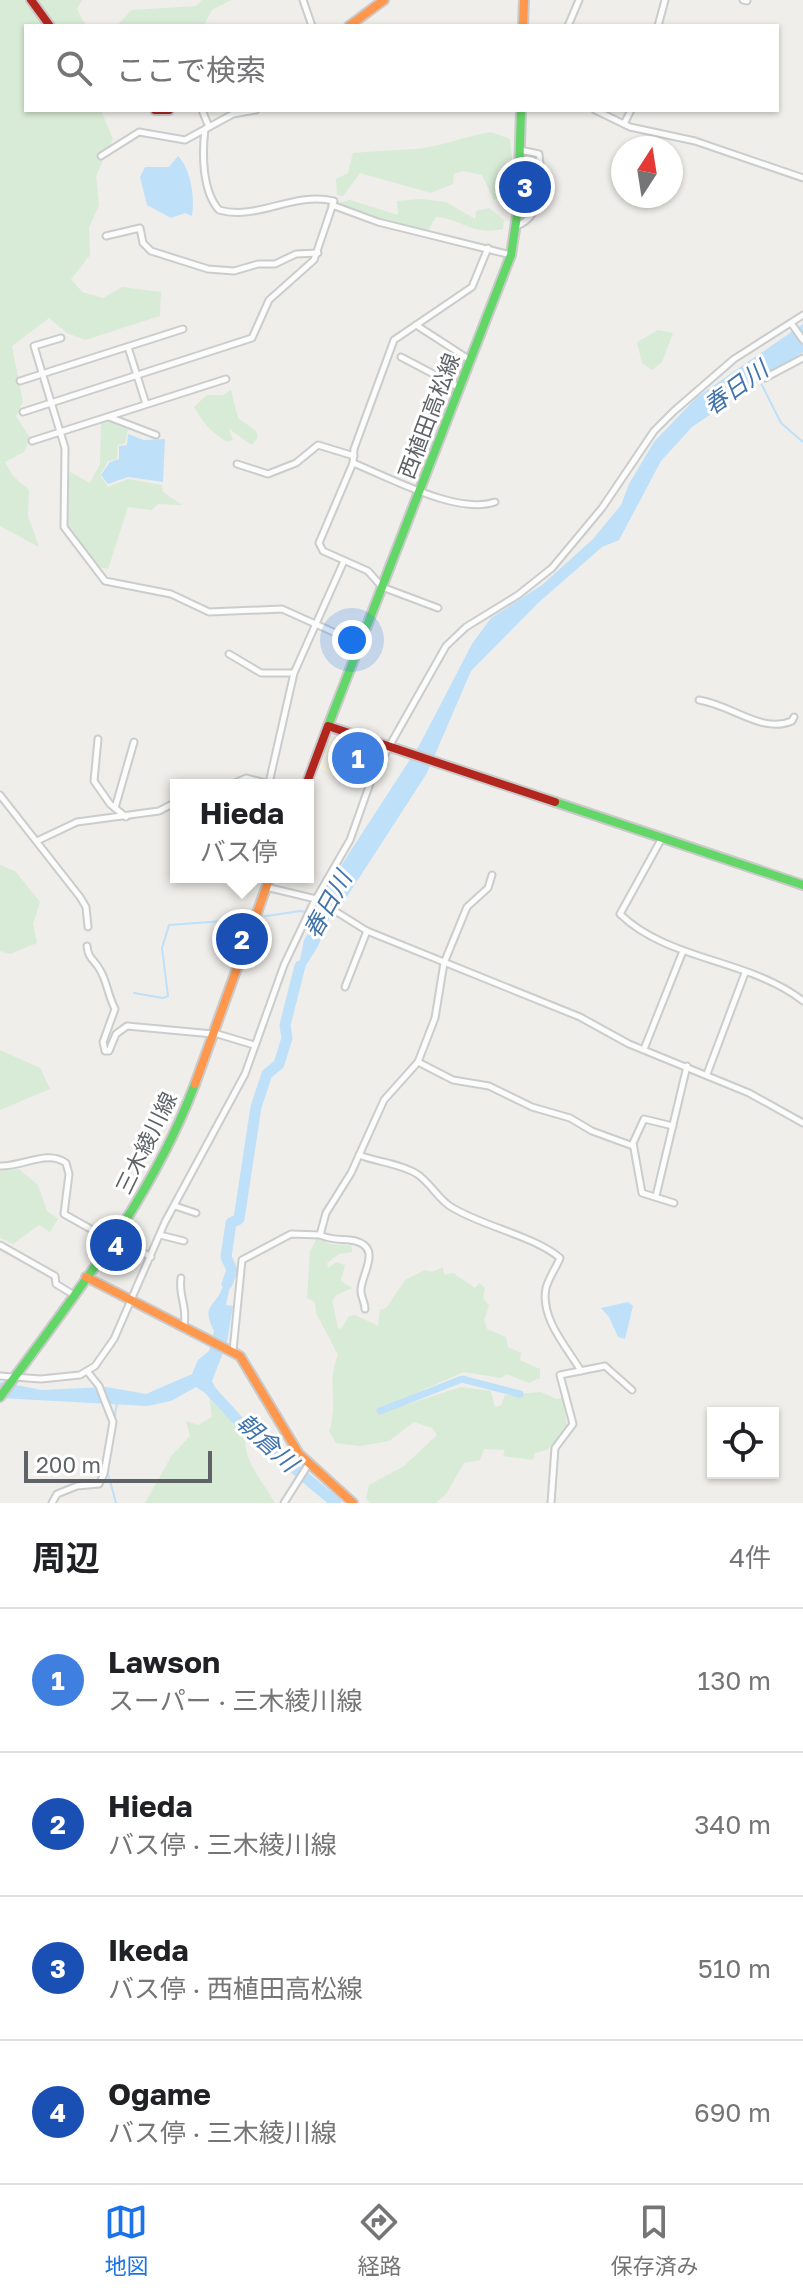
<!DOCTYPE html>
<html lang="ja">
<meta charset="utf-8">
<style>
:root{--surface:#fff;--page:#f6f6f6;--text:#202124;--muted:#757577;--line:#e0e0e0;--accent:#1a73e8}
body{margin:0;font-family:"Golos Text","Noto Sans JP",sans-serif;background:var(--page);color:var(--text)}
.controls{position:absolute;right:24px;bottom:24px;display:grid;overflow:hidden;border-radius:0px;box-shadow:0 2px 6px #0004}
.controls button{width:72px;height:72px;display:grid;place-items:center;padding:0;border:0;border-bottom:2px solid var(--line);background:var(--surface);color:var(--text);font:40px sans-serif}
.compass{position:absolute;left:611px;top:136px;width:72px;height:72px;border-radius:50%;background:var(--surface);box-shadow:0 2px 6px #0004;rotate:12deg}
.scale{position:absolute;left:24px;bottom:20px;width:188px;box-sizing:border-box;padding-left:8px;border:4px solid #5f6368;border-top:0;font-size:22px;line-height:28px;white-space:nowrap;color:#5f6368;-webkit-text-stroke:6px #fff;paint-order:stroke}
.you{position:absolute;left:352px;top:640px;width:28px;height:28px;margin:-20px;border:6px solid #fff;border-radius:50%;background:#1a73e8;box-shadow:0 0 0 12px #1a73e833}
.badge{display:grid;place-items:center;width:52px;height:52px;border-radius:50%;background:var(--accent);color:#fff;font-size:26px;font-weight:700}
.pin{position:absolute;translate:-50% -50%;border:4px solid #fff;box-shadow:0 2px 8px #0006}
.popup{position:absolute;left:170px;top:779px;width:144px;height:104px;box-sizing:border-box;display:grid;place-content:center;border-radius:0px;background:var(--surface);filter:drop-shadow(0 2px 6px #0005);font-size:26px;white-space:nowrap;color:var(--muted)}
.popup b{font-size:30px;color:var(--text)}
.popup::after{content:'';position:absolute;left:50%;top:100%;margin-left:-16px;border:16px solid transparent;border-top-color:var(--surface)}
.list{margin:0;padding:0;list-style:none}
h2{display:flex;justify-content:space-between;align-items:center;height:104px;margin:0;padding:0 32px;font-size:34px}
h2 small{font-size:26px;font-weight:400;color:var(--muted)}
.list li{display:grid;grid-template-columns:52px 1fr auto;gap:24px;align-items:center;box-sizing:border-box;height:144px;padding:0 32px;border-top:2px solid var(--line)}
.list b{display:block;font-size:30px;white-space:nowrap}
.list p{margin:0;font-size:26px;white-space:nowrap;color:var(--muted)}
.list em{font-size:26px;font-style:normal;color:var(--muted)}
.icon{flex:none;width:44px;height:44px;fill:none;stroke:currentColor;stroke-width:2;stroke-linecap:round;stroke-linejoin:round}
.map{position:relative;flex:none;width:803px;height:1503px;overflow:hidden}
.search{position:absolute;background:var(--surface);box-shadow:0 2px 6px #0004;left:24px;right:24px;top:24px;height:88px;display:flex;align-items:center;gap:20px;box-sizing:border-box;padding:0 28px;border-radius:0px;color:var(--muted);font-size:30px}
.sheet{height:680px;background:var(--surface)}
nav{display:flex;justify-content:space-around;align-items:center;box-sizing:border-box;height:112px;border-top:2px solid var(--line);background:var(--surface);font-size:22px;color:var(--muted)}
nav a{display:grid;justify-items:center;gap:4px}
nav .on{color:var(--accent)}
.map>svg:first-child{display:block}
</style>
<div class="map">
<svg width="803" height="1503" viewBox="0 0 803 1503">
<rect width="100%" height="100%" fill="#efeeea"/>
<!-- commercial -->
<path fill="#f7f3e4" d="M337,735l31,10 -19,41 -32,-20 10,-26z"/>
<!-- green -->
<g fill="#d8ebd6">
<path d="M0,0h82l-5,9 9,17h-60v84h75l12,29 -17,37 3,29 -10,23 1,27 -19,24 11,13 21,6 19,-11 39,5 -1,24 -75,24 -18,-7 -18,-15 -37,28 11,56 -7,14 14,22 -6,14 -19,10 8,14 16,14 -1,26 11,31 -39,-21z"/>
<path d="M202,0h29l-19,10 -9,16h-87l16,-16 64,-4z"/>
<path d="M491,132l19,7c2,21 8,52 -16,61l-12,-25 -19,-4 -9,3 -1,10 -22,9 -71,-20 -17,23 -6,-1 -1,-16 12,-6 5,-20c21,-2 42,-3 63,-4 25,-2 50,-13 75,-17z"/>
<path d="M421,199l25,3 29,17 1,-8 13,-3 15,12 -1,9c-32,7 -40,-10 -67,-12l-8,13 -43,-10 -48,-17 13,-3 48,15 -1,-14z"/>
<path d="M658,330l15,3 -11,29 -10,8 -10,-7 -5,-21z"/>
<path d="M231,390l7,28 18,13 2,6 -6,8 -23,-16 4,11 -6,2c-16,-10 -24,-19 -33,-35l13,-12h16z"/>
<path d="M111,420l17,9 -3,14 -7,2 -1,14 -9,2 -8,14 8,12 20,-8 34,6 1,7 19,13 -24,-1 -6,6 -24,-3 -20,62 -12,-3 -31,-46 5,-48 20,11 10,-19 1,-41z"/>
<path d="M0,865l15,6 25,31 -7,22 4,19 -27,11 -10,-3z"/>
<path d="M0,1050l40,18 10,21 -50,21z"/>
<path d="M19,1169l19,16 9,26 11,8 -8,13 -11,-7 -26,19 -13,-6v-67z"/>
<path d="M317,1238l13,6 21,1 1,7 -13,2 -12,9 1,5 8,-6 9,3 -4,16 11,7 -16,7 -4,6 6,27 3,1 8,-13 6,-1 23,11 2,-16 6,-2 19,-28 20,-10 7,2 11,-5 1,8 9,-2 22,15 4,-5 6,5 -2,10 6,8 -5,14 3,9 19,8 2,10 13,6 -1,7 20,9v9l-11,5 -22,-9 -6,4 -37,-6 -78,34 3,4 72,-23 30,4 4,16 6,-2 4,-10 36,-3 15,7 7,-1 4,30 -20,22 -12,3 -2,7 -30,-4 2,-6 -21,-1 -4,11 -16,3 -18,31 -10,9h-66l-4,-5 3,-13 35,-19 33,-31 -5,-7 -18,-6 -25,19 -29,5 -24,-3 -7,-12c10,-27 -3,-50 9,-76l-22,-42 -1,-11 -8,-4 3,-47z"/>
<path d="M209,1396l37,37c-5,27 17,48 29,70h-130l27,-48 18,-19 -4,-15 12,4 14,-8z"/>
</g>
<!-- water -->
<g fill="#bfe0f9">
<path d="M178,156c13,14 17,41 14,60l-7,-3 -14,5 -24,-13 -7,-28 5,-10h24z"/>
<path d="M803,324v28l-111,75 -31,34 -42,79 -17,7 -64,56 -67,68 -44,102 -86,133c-14,10 -16,25 -23,40 -3,6 -18,28 -22,34l8,-40 19,-33 1,-10 11,-22 85,-131 52,-100 19,-26 51,-33 51,-46 28,-34 8,-21 25,-42 43,-45z"/>
<path d="M128,434l16,6 21,-1 -2,43 -35,-5 -20,7 -7,-9 9,-13 9,-3v-13l8,-1z"/>
<path d="M233,1271l-7,34 7,1 -6,36 -15,39 12,24 -28,-18 -25,14 -24,5 -147,-8v-16l42,8 64,-3 40,7 46,-20 6,-14 11,-9 5,-20c-13,-26 0,-23 8,-42 4,-9 3,-12 11,-18z"/>
<path d="M628,1302l5,4 -8,33 -7,-2 -9,-20 -8,-9z"/>
</g>
<g fill="none" stroke-linecap="round" stroke-linejoin="round">
<!-- stream -->
<g stroke="#bfe0f9" stroke-width="2">
<path d="M759,379l22,44 22,19"/>
<path d="M260,917l40,-6 21,3"/>
<path d="M134,993l29,5 5,-2 -6,-48 7,-23 81,-6"/>
<path d="M114,1420l3,-17"/>
<path d="M107,1470l9,33"/>
</g>
<!-- canal -->
<path stroke="#bfe0f9" stroke-width="7" d="M380,1411l82,-32 58,15"/>
<!-- river -->
<g stroke="#bfe0f9" stroke-width="11">
<path d="M227,1284l5,-14 -6,-13 5,-34 8,-4 17,-112 11,-33 12,-10 8,-26 -2,-13 15,-59"/>
<path d="M209,1389l33,36 94,78"/>
</g>
<defs>
<g id="street">
<path d="M303,0l9,26"/>
<path d="M743,0l4,1"/>
<path d="M568,26l11,-26"/>
<path d="M658,26l7,-26"/>
<path d="M202,110l7,17"/>
<path d="M595,110l35,17 65,14 108,37"/>
<path d="M624,124l7,-14"/>
<path d="M101,156l38,-24 46,8 48,-26 23,-4"/>
<path d="M332,205l46,17 133,33"/>
<path d="M517,226c28,-12 25,-47 22,-72l-19,-4"/>
<path d="M106,236l34,-8 3,15 8,8 57,18 26,2 24,-7h17l21,-10 22,-1"/>
<path d="M791,323l12,17"/>
<path d="M416,325l54,35"/>
<path d="M61,338l-27,8 31,102 -1,79 41,54 66,13 38,18 73,-3 78,35"/>
<path d="M128,347l18,57"/>
<path d="M401,357l59,31"/>
<path d="M765,378l38,-20"/>
<path d="M20,381l163,-52"/>
<path d="M23,412l229,-74 17,-38 45,-40 20,-59c-40,-10 -77,20 -115,9 -17,-19 -17,-57 -14,-81"/>
<path d="M109,417l47,18"/>
<path d="M32,441l194,-62"/>
<path d="M353,463c38,15 104,52 142,39"/>
<path d="M237,464l31,10 28,-11 22,-18 36,11"/>
<path d="M438,608l-56,-21 -14,-16 -45,-20 -4,-8 34,-80 1,-14 40,-109 78,-53 16,-39"/>
<path d="M229,654l32,19h33"/>
<path d="M699,700c33,5 63,34 93,21l2,-4"/>
<path d="M98,739l-4,42 16,23 16,13"/>
<path d="M269,783l25,-110 50,-112"/>
<path d="M230,785l16,-7 24,6"/>
<path d="M0,795l80,102 6,10 2,20"/>
<path d="M115,808l19,-66"/>
<path d="M662,838l-42,76c48,47 130,45 183,87"/>
<path d="M39,840l38,-18 82,-11 17,-9"/>
<path d="M266,887l50,12 51,32 213,86 49,27 120,49 54,30"/>
<path d="M87,946c1,13 8,14 13,24 7,11 8,26 15,39l-12,33 2,9h4l7,-17 11,-8 86,8"/>
<path d="M345,987l22,-56"/>
<path d="M214,1033l40,12"/>
<path d="M644,1049l39,-98"/>
<path d="M418,1062l35,18 36,6 43,21 38,11 22,13 41,15"/>
<path d="M707,1074l38,-101"/>
<path d="M673,1126l-29,-7 -11,24 9,50 32,10"/>
<path d="M359,1155c18,7 43,9 58,19 14,9 22,27 36,34 32,19 81,28 107,50 -4,10 -11,19 -14,30 -6,30 20,58 35,83"/>
<path d="M0,1166c23,1 47,-17 66,-3l3,11 -5,40 48,27"/>
<path d="M656,1196l31,-130"/>
<path d="M175,1206l21,7"/>
<path d="M160,1235l24,6"/>
<path d="M320,1235c11,5 18,4 30,5 36,5 10,35 11,51 0,7 4,11 4,18"/>
<path d="M117,1238l34,19"/>
<path d="M0,1245l55,31 1,8 18,11"/>
<path d="M181,1278c-3,18 7,29 3,47"/>
<path d="M233,1351l9,-91 49,-26 29,1 6,-22 25,-40 33,-73 34,-38 17,-44 9,-55 23,-56 21,-19 4,-13"/>
<path d="M0,1376l41,3 39,-4 15,-9 19,-27 51,-117 80,-148 39,-109 29,-61 37,-64 23,-65 73,-129 20,-19 52,-32 34,-27 50,-60 52,-77 20,-20 60,-52 69,-44"/>
<path d="M52,1503l5,-9 20,-8 22,-2 5,-10 9,-52 -14,-36 -12,-15"/>
<path d="M284,1503l24,-38"/>
<path d="M551,1503l4,-55 18,-24 -13,-49 45,-9 27,24"/>
</g>
<g id="fast">
<path d="M328,726l183,-471 7,-46 3,-99"/>
<path d="M555,802l248,83"/>
<path d="M0,1397c74,-101 150,-195 195,-313"/>
</g>
<g id="slow">
<path d="M349,26l35,-26"/>
<path d="M523,26l1,-26"/>
<path d="M195,1084l75,-207"/>
<path d="M86,1277l154,79 59,98 54,49"/>
</g>
<g id="jam">
<path d="M31,0l19,26"/>
<path d="M155,110h14"/>
<path d="M306,785l22,-59 227,76"/>
</g>
</defs>
<!-- street casing -->
<use href="#street" stroke="#cbcccc" stroke-width="9"/>
<!-- fast casing -->
<use href="#fast" stroke="#cacacb" stroke-width="12"/>
<!-- slow casing -->
<use href="#slow" stroke="#cacacb" stroke-width="12"/>
<!-- jam casing -->
<use href="#jam" stroke="#cacacb" stroke-width="12"/>
<!-- street -->
<use href="#street" stroke="#fdfcfc" stroke-width="5"/>
<!-- fast -->
<use href="#fast" stroke="#63d668" stroke-width="8"/>
<!-- slow -->
<use href="#slow" stroke="#ff974d" stroke-width="8"/>
<!-- jam -->
<use href="#jam" stroke="#b3261e" stroke-width="8"/>
</g>
<g text-anchor="middle" stroke-width="6" stroke-linejoin="round" paint-order="stroke">
<!-- street labels -->
<g font-size="22" fill="#5f6368" stroke="#fff">
<text transform="translate(429 416) rotate(-69)" y="8">西植田高松線</text>
<text transform="translate(146 1143) rotate(-64)" y="8">三木綾川線</text>
</g>
<!-- water labels -->
<g font-size="24" font-style="italic" fill="#4174aa" stroke="#fff">
<text transform="translate(736 388) rotate(-36)" y="8">春日川</text>
<text transform="translate(328 905) rotate(-61)" y="8">春日川</text>
<text transform="translate(267 1443) rotate(42)" y="8">朝倉川</text>
</g>
</g>
</svg>
<div class="controls">
<button><svg class="icon" aria-label="locate" viewBox="0 0 24 24"><circle cx="12" cy="12" r="6"/><path d="M12 2v4M12 18v4M2 12h4M18 12h4"/></svg></button>
</div>
<svg class="compass" viewBox="-18 -18 36 36"><path d="M0-13l5 13h-10z" fill="#e53935"/><path d="M0 13l5-13h-10z" fill="#757577"/></svg>
<div class="scale">200 m</div>
<div class="you"></div>
<div class="pin badge" style="left:358px;top:758px;background:#3f7fe0">1</div>
<div class="pin badge" style="left:242px;top:939px;background:#1a4fb4">2</div>
<div class="popup"><b>Hieda</b>バス停</div>
<div class="pin badge" style="left:525px;top:187px;background:#1a4fb4">3</div>
<div class="pin badge" style="left:116px;top:1245px;background:#1a4fb4">4</div>
<div class="search"><svg class="icon" aria-label="search" viewBox="0 0 24 24"><circle cx="10" cy="10" r="6"/><path d="M15 15l6 6"/></svg>ここで検索</div>
</div>
<section class="sheet">
<h2>周辺<small>4件</small></h2>
<ul class="list">
<li><span class="badge" style="background:#3f7fe0">1</span><div><b>Lawson</b><p>スーパー · 三木綾川線</p></div><em>130 m</em></li>
<li><span class="badge" style="background:#1a4fb4">2</span><div><b>Hieda</b><p>バス停 · 三木綾川線</p></div><em>340 m</em></li>
<li><span class="badge" style="background:#1a4fb4">3</span><div><b>Ikeda</b><p>バス停 · 西植田高松線</p></div><em>510 m</em></li>
<li><span class="badge" style="background:#1a4fb4">4</span><div><b>Ogame</b><p>バス停 · 三木綾川線</p></div><em>690 m</em></li>
</ul>
</section>
<nav>
<a class="on"><svg class="icon" aria-label="map" viewBox="0 0 24 24"><path d="M3 6l6-2 6 2 6-2v14l-6 2-6-2-6 2zM9 4v14M15 6v14"/></svg>地図</a>
<a><svg class="icon" aria-label="directions" viewBox="0 0 24 24"><path d="M12 3l9 9-9 9-9-9zM9 14v-3h6M13 9l2 2-2 2"/></svg>経路</a>
<a><svg class="icon" aria-label="saved" viewBox="0 0 24 24"><path d="M7 4h10v16l-5-4-5 4z"/></svg>保存済み</a>
</nav>
